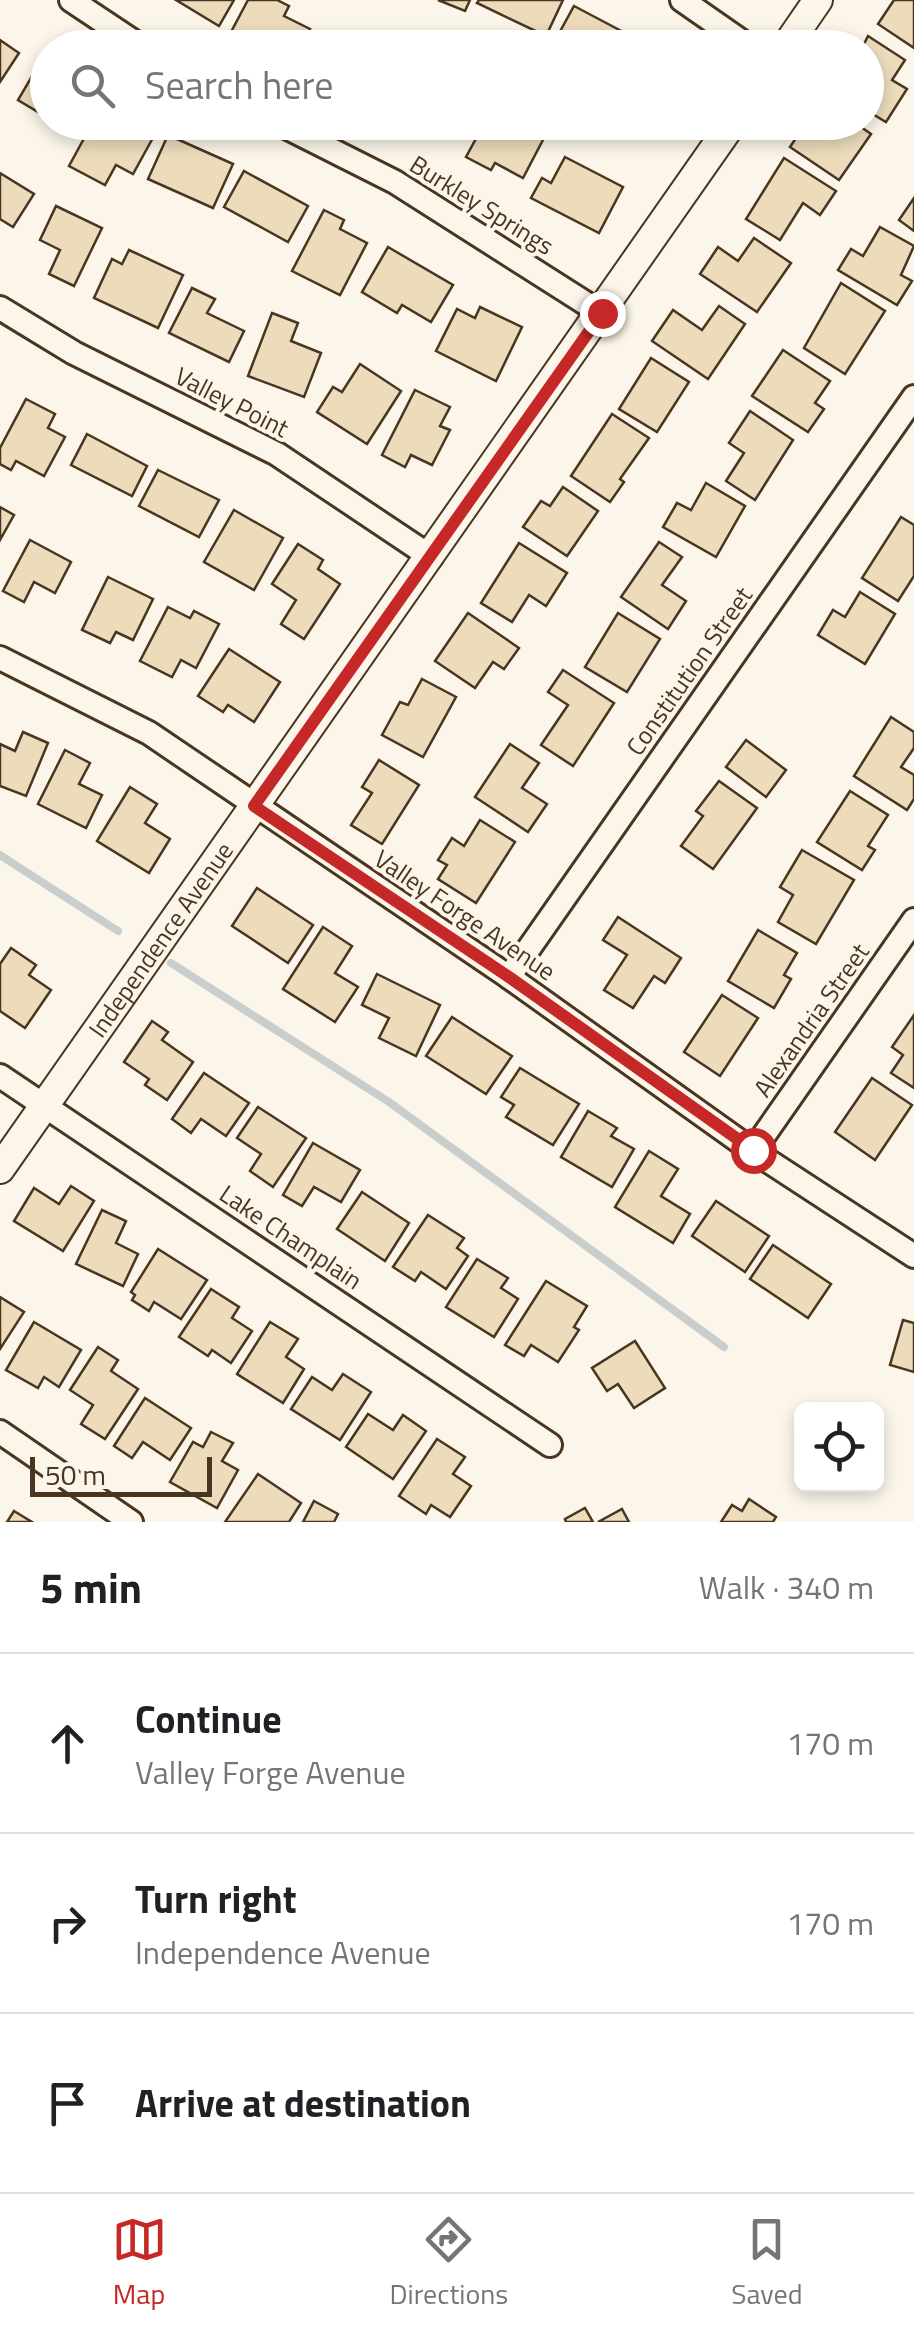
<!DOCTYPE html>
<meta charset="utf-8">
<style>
:root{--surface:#fff;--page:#f2f2f2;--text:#202124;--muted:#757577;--line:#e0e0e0;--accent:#c62828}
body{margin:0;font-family:"Titillium Web",sans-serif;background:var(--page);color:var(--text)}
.controls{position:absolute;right:30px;bottom:30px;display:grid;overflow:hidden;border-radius:15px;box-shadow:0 5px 15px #0003}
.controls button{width:90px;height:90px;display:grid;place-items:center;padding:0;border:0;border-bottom:2px solid var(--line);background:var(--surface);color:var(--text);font:50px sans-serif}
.scale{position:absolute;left:30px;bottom:25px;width:182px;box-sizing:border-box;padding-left:10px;border:5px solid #4a3520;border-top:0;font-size:28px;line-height:35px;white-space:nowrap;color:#4a3520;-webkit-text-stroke:8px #fbf6e9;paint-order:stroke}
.stop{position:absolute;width:30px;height:30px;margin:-22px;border:8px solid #c62828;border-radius:50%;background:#fff}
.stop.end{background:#c62828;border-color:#fff;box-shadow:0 2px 10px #0008}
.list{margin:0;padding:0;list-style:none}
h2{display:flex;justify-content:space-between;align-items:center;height:130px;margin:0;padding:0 40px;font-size:42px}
h2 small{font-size:32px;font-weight:400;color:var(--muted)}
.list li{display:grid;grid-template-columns:65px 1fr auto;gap:30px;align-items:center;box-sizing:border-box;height:180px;padding:0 40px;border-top:2px solid var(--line)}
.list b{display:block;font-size:38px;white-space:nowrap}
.list p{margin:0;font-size:32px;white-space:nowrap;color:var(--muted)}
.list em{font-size:32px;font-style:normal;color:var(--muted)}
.icon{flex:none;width:55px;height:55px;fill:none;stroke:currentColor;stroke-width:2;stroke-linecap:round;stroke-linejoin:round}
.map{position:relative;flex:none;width:914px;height:1522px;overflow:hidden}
.search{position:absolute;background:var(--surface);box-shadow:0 5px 15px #0003;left:30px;right:30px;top:30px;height:110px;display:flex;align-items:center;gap:25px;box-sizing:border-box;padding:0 35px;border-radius:55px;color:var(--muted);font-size:38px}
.sheet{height:670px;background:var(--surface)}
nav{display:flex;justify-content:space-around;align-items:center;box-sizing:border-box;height:140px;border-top:2px solid var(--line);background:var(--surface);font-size:28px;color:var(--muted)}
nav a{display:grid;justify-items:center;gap:5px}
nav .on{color:var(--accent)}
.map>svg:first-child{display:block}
</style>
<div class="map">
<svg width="914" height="1522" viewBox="0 0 914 1522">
<rect width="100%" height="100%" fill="#fbf6e9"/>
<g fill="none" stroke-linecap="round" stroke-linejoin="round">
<!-- stream -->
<g stroke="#c9cecd" stroke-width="8">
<path d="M0,855l118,76"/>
<path d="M171,963l218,139 335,245"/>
</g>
</g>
<!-- building -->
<g fill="#ecdcbc" stroke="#4a3520" stroke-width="2.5">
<path d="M176,0h58l-15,26z"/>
<path d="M248,0h29l12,6 -5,10 26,13 -10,19 -10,-5 -2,5h-28l-29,-16z"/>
<path d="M438,0h32l-5,11z"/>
<path d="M479,0h84l-17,36 -69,-33z"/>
<path d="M894,0h20v48l-36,-24z"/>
<path d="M574,6l53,28 -7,14h-69z"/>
<path d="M868,36l37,24 -13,20 15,9 -21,33 -20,-12v-62h-4z"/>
<path d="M323,37l20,11h-26z"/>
<path d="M0,40l19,13 -19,29z"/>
<path d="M45,54l3,2v62l-30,-18z"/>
<path d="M56,122h23l-6,11z"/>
<path d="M93,122h42l20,12 -22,40 -17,-9 -11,20 -36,-19z"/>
<path d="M485,122h37l23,14 -22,42 -28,-15 -4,7 -25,-13z"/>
<path d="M642,122h30l-10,15z"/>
<path d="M807,122l16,10 6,-10h25l17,12 -32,46 -49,-33z"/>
<path d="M168,135l65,29 -20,44 -65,-29z"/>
<path d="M565,157l58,30 -24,46 -68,-35 11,-20 9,5z"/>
<path d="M784,158l52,33 -16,24 -17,-12 -23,37 -34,-21z"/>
<path d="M244,171l64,35 -20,36 -64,-35z"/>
<path d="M0,173l34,21 -21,33 -13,-8z"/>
<path d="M914,198v33l-15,-11z"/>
<path d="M56,206l46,22 -28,58 -25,-12 11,-24 -20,-10z"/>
<path d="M324,210l20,10 -4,9 27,14 -27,52 -48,-24z"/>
<path d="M880,227l34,19 -13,29 11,6 -15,24 -59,-35 13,-21 12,7z"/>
<path d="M754,238l37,25 -34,49 -57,-38 18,-27 20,14z"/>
<path d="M388,247l65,38 -22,37 -29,-17 -5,8 -35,-21z"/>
<path d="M129,250l54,25 -25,53 -64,-30 18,-39 10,5z"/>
<path d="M841,283l44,28 -40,63 -41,-26z"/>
<path d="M192,288l23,11 -8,14 37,18 -15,31 -60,-29z"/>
<path d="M719,306l26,18 -37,55 -56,-38 21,-31 29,20z"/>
<path d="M480,307l42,20 -26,54 -60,-30 21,-42 18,9z"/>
<path d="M272,313l26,10 -7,18 30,12 -17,44 -56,-21z"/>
<path d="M783,350l47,31 -15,22 9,6 -16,23 -56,-36z"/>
<path d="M651,358l38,24 -32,50 -38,-23z"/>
<path d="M360,364l41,27 -34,53 -50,-32 16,-25 9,5z"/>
<path d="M415,390l35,17 -10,19 10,4 -18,35 -21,-10 -6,12 -23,-12z"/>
<path d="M26,399l29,15 -7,14 17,9 -21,39 -28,-15 -5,9 -11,-6v-16z"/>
<path d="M750,411l43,29 -38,60 -29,-19 18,-28 -15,-10z"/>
<path d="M612,414l37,24 -29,41 4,3 -14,20 -39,-26z"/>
<path d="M87,434l60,32 -15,30 -61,-31z"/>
<path d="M158,470l61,30 -20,37 -60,-31z"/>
<path d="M706,483l39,23 -29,51 -53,-30 14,-24 14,7z"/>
<path d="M563,487l35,24 -31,45 -44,-29 18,-26 9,5z"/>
<path d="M0,507l14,8 -14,25z"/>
<path d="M234,510l49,28 -29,52 -50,-28z"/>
<path d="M901,517l13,8v51l-16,25 -36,-23z"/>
<path d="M30,540l41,22 -16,31 -21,-11 -10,20 -21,-11z"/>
<path d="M659,542l23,15 -20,28 24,16 -18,28 -47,-32z"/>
<path d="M519,543l48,30 -21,33 -17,-11 -17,27 -31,-19z"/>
<path d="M298,544l25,16 -5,9 22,15 -36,55 -23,-15 15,-24 -24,-16z"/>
<path d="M108,577l45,22 -20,41 -17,-8 -6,11 -28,-13z"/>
<path d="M860,592l35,22 -30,50 -47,-29 15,-25 12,7z"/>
<path d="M168,607l22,11 4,-7 25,13 -23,44 -15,-8 -9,17 -32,-16z"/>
<path d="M468,613l51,35 -15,21 -11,-7 -18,26 -40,-27z"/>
<path d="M618,613l42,26 -33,53 -42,-25z"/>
<path d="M229,649l51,33 -26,40 -26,-17 -5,7 -25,-16z"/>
<path d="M563,670l51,33 -41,63 -32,-21 27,-40 -20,-13z"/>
<path d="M422,679l34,18 -33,60 -41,-22 18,-33 8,3z"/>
<path d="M891,717l23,15v16l-13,19 13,8v24l-7,11 -53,-34z"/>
<path d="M23,732l25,11 -22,53 -26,-10v-42l15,7z"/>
<path d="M746,740l40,30 -20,27 -40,-30z"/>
<path d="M510,744l29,19 -17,25 25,16 -19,28 -53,-35z"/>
<path d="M65,750l25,13 -11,21 23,11 -16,33 -48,-24z"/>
<path d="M379,760l40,25 -37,59 -31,-19 21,-32 -10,-6z"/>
<path d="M719,781l38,27 -44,61 -32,-23 22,-30 -7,-5z"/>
<path d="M130,787l27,17 -12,19 25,16 -21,34 -52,-32z"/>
<path d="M850,791l38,24 -20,31 7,4 -13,20 -45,-28z"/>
<path d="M480,820l35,22 -39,61 -38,-24 9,-14 -9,-5 14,-22 12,8z"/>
<path d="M802,850l52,30 -38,64 -38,-22 15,-27 -13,-8z"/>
<path d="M257,888l56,37 -25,38 -56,-37z"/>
<path d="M618,917l63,41 -16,25 -11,-7 -21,32 -29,-18 23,-35 -24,-15z"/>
<path d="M323,927l29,19 -17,27 23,14 -23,35 -52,-33z"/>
<path d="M758,930l39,23 -13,22 7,4 -17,29 -46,-27z"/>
<path d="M11,948l25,17 -7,10 22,15 -26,38 -25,-17v-47z"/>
<path d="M377,974l63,31 -24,51 -37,-18 10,-20 -27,-13z"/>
<path d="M722,995l36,23 -38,58 -36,-24z"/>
<path d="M914,1015v73l-23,-15 12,-18 -11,-8z"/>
<path d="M452,1017l60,39 -26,38 -60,-38z"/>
<path d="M152,1021l16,11 -6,8 31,22 -26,38 -22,-15 4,-6 -25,-17z"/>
<path d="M520,1068l59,36 -26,41 -47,-28 8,-12 -13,-8z"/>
<path d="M204,1073l45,30 -23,33 -25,-17 -10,14 -19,-14z"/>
<path d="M872,1078l40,27 -37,55 -40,-28z"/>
<path d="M258,1107l48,31 -33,49 -23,-16 11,-17 -24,-16z"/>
<path d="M588,1111l29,17 -6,8 23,13 -22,38 -51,-30z"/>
<path d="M313,1143l47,27 -19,32 -27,-15 -12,19 -19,-11z"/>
<path d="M649,1151l29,18 -17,27 29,18 -17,29 -58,-36z"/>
<path d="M71,1186l23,15 -31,50 -49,-30 20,-33 25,16z"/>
<path d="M362,1192l47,31 -24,38 -48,-32z"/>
<path d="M716,1201l53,35 -24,36 -53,-36z"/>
<path d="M102,1210l24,11 -10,22 22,11 -15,32 -47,-22z"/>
<path d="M428,1215l36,23 -7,10 11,8 -22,33 -25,-17 -6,9 -22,-14z"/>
<path d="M773,1245l58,39 -23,34 -58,-39z"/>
<path d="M158,1249l49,31 -26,39 -27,-17 -5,9 -17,-11 3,-5 -4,-3z"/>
<path d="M477,1259l31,19 -7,10 17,11 -24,38 -48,-30z"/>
<path d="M546,1281l41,25 -13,21 5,3 -21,32 -27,-17 -7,11 -19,-11z"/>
<path d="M211,1289l28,18 -7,11 20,13 -21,32 -19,-13 -4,6 -29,-19z"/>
<path d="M0,1297l24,15 -24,37z"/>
<path d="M903,1320l11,3v49l-24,-7z"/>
<path d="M34,1322l47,28 -22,37 -15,-10 -6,11 -32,-18z"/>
<path d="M270,1322l28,17 -12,18 18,12 -21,34 -46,-29z"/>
<path d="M635,1341l30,47 -31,20 -16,-24 -11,7 -15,-23z"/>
<path d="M98,1347l20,13 -7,11 27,18 -33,50 -24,-15 12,-19 -23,-15z"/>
<path d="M343,1374l28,18 -31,48 -49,-31 21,-32 20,13z"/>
<path d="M145,1398l46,30 -21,32 -27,-18 -11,16 -18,-12z"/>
<path d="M368,1414l25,16 10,-15 23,16 -33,48 -47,-32z"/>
<path d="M211,1432l22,11 -11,18 16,9 -21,38 -47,-26 23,-40 10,5z"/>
<path d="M437,1439l28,18 -12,17 18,12 -21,31 -19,-12 -5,9 -27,-18z"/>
<path d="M258,1474l43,29 -12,19h-64z"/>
<path d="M749,1499l27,18 -3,5h-52l11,-17 10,6z"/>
<path d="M314,1501l24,13 -4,8h-31z"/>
<path d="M585,1508l8,14h-27l-1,-3z"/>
<path d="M622,1509l7,13h-31z"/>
<path d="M14,1511l18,11h-25z"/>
</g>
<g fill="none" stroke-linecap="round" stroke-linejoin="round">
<defs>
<g id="minor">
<path d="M71,0l72,48"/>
<path d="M682,0l69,48"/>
<path d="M276,122l119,60 206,131"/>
<path d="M0,308l74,45 203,101 154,103"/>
<path d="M0,658l149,75 360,244 244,174 161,105"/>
<path d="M509,977l405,-580"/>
<path d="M0,1076l550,369"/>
<path d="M753,1151l161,-231"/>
<path d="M0,1432l131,90"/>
</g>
<g id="tertiary">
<path d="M785,48l33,-48"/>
<path id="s1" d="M0,1169l733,-1047"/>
</g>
</defs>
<!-- minor casing -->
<use href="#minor" stroke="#4a3520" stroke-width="28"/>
<!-- tertiary casing -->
<use href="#tertiary" stroke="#4a3520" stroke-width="32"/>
<!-- minor -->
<use href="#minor" stroke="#fbf6e9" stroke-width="22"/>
<!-- tertiary -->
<use href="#tertiary" stroke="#fbf6e9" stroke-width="28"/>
</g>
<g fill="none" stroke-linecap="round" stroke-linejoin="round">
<!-- route -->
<path stroke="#c62828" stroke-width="12" d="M602,313l-348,493 255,171 244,173"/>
</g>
<g text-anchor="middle" stroke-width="8" stroke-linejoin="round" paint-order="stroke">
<!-- street labels -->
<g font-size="25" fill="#4a3520" stroke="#fbf6e9">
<text transform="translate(482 205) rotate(32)" y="9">Burkley Springs</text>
<text transform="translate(232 402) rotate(27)" y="9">Valley Point</text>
<text transform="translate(689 671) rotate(-55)" y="9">Constitution Street</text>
<text transform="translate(465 915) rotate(34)" y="9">Valley Forge Avenue</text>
<text dy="9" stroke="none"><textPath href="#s1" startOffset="280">Independence Avenue</textPath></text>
<text transform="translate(811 1020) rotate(-55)" y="9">Alexandria Street</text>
<text transform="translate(291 1237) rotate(34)" y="9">Lake Champlain</text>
</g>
</g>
</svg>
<div class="controls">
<button><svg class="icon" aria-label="locate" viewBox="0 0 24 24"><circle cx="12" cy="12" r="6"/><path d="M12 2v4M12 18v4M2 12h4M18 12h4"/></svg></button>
</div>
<div class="scale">50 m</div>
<div class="stop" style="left:753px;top:1150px"></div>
<div class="stop end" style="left:602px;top:313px"></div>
<div class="search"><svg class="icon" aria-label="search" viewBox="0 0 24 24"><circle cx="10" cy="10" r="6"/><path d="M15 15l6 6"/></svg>Search here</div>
</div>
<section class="sheet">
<h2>5 min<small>Walk · 340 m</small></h2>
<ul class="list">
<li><svg class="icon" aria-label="ahead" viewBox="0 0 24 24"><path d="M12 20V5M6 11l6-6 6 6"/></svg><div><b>Continue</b><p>Valley Forge Avenue</p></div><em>170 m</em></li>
<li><svg class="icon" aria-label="right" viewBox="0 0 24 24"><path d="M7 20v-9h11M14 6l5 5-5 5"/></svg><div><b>Turn right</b><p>Independence Avenue</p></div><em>170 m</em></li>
<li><svg class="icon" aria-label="arrive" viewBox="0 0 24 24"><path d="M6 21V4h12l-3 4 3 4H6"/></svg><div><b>Arrive at destination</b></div></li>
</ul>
</section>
<nav>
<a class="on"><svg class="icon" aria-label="map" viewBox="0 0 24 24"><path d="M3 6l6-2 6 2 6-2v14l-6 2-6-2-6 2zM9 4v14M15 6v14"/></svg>Map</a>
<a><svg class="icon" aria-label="directions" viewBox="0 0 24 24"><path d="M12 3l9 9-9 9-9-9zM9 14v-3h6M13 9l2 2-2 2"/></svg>Directions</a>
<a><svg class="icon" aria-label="saved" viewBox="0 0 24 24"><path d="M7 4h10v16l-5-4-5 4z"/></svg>Saved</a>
</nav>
